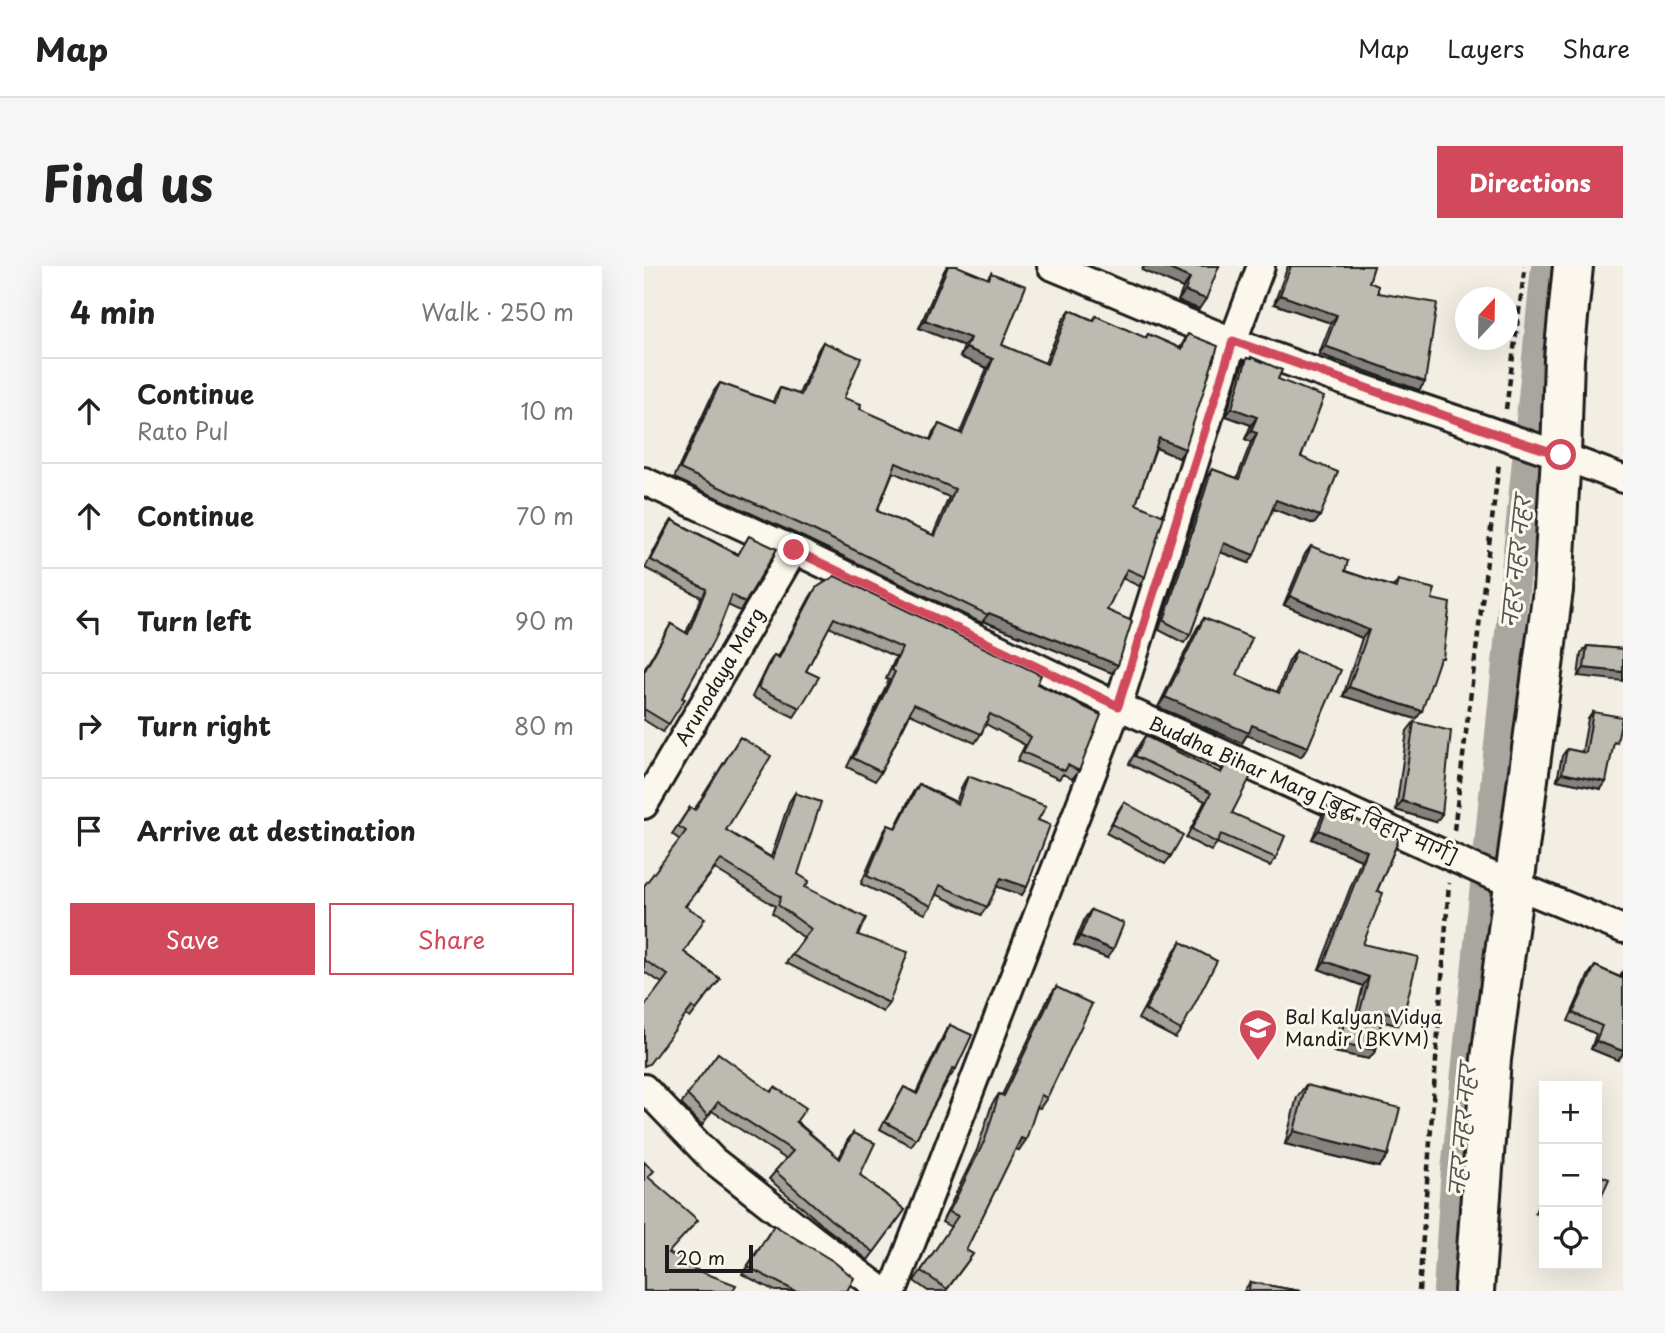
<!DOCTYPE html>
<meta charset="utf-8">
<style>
:root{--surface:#fff;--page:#f6f6f6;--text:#222;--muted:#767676;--line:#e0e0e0;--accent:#d1495b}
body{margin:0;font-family:"Playpen Sans","Playpen Sans Deva",sans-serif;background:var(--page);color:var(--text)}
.controls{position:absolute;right:21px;bottom:21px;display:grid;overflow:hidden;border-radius:0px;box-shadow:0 7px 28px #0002}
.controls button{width:63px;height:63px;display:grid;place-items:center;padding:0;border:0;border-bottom:2px solid var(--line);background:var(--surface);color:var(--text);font:35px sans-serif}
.compass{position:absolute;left:811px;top:21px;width:63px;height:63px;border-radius:50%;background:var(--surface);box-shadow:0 7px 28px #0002;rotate:22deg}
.scale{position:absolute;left:21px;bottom:18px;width:88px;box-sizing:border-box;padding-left:7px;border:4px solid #1c1c1c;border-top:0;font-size:19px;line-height:24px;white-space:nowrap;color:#1c1c1c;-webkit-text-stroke:5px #fbf7ec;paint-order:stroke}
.stop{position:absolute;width:21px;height:21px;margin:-16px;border:5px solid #d1495b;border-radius:50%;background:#fff}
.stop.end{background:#d1495b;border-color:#fff;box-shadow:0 2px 7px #0008}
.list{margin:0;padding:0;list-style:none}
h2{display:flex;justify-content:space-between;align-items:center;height:91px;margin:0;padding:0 28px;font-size:30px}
h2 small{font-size:23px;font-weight:400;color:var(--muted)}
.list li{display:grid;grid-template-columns:46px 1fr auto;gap:21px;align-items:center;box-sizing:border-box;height:105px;padding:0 28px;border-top:2px solid var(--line)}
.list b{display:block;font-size:26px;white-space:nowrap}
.list p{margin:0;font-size:23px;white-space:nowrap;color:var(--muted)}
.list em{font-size:23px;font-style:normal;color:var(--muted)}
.actions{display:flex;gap:14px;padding:21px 28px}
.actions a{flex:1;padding:16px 0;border:2px solid var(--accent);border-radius:0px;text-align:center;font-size:24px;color:var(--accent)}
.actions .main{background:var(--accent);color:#fff}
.icon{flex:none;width:38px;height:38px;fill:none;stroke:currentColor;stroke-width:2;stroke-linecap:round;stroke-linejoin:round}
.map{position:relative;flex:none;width:979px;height:1025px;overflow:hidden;border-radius:0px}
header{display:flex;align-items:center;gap:42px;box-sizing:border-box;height:98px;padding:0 35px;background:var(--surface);border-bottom:2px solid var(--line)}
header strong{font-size:33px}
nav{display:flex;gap:38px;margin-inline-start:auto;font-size:24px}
.intro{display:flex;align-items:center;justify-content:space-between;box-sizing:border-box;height:168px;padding:0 42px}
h1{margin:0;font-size:49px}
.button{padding:18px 32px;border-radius:0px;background:var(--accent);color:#fff;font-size:24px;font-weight:700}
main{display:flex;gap:42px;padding:0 42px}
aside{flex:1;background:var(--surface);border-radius:0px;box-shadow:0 7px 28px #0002}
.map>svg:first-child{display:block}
</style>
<header>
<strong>Map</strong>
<nav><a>Map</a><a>Layers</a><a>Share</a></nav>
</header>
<div class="intro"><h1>Find us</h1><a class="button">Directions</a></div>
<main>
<aside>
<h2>4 min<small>Walk · 250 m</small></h2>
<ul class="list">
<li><svg class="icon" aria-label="ahead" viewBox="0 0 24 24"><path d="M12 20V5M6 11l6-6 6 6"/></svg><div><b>Continue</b><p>Rato Pul</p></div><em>10 m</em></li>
<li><svg class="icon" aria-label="ahead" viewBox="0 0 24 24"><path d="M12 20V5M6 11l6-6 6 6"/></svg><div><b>Continue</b></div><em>70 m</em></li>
<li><svg class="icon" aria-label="left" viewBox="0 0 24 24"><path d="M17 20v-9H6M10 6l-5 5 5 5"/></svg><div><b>Turn left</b></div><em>90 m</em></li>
<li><svg class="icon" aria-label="right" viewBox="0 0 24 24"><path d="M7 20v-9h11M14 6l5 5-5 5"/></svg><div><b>Turn right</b></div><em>80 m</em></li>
<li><svg class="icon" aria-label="arrive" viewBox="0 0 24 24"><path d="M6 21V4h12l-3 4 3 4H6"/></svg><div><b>Arrive at destination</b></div></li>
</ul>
<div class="actions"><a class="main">Save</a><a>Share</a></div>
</aside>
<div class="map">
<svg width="979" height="1025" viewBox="0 0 979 1025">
<rect width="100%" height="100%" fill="#f2eee4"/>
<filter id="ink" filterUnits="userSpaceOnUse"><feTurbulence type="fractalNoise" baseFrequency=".0143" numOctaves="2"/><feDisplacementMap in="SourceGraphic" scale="14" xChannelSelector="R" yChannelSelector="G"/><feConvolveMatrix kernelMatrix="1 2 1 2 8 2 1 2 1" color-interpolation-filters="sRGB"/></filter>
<g filter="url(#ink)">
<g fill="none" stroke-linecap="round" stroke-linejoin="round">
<!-- canal -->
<g stroke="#a9a6a0" stroke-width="30">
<path d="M844,591l58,-591"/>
<path d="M804,1025l7,-110 30,-296"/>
</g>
<defs>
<g id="street">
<path d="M407,0c61,25 121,51 182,75 128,50 262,88 390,138"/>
<path d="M0,215l152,70 322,155 366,166 139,57"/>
<path id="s1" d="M0,539l150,-255"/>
<path d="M0,822l69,72 103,81 67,50"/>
<path d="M249,1025l225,-585 115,-365 28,-75"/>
</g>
<path id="secondary" d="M830,1025l17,-232 62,-469 8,-135 3,-97 9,-92"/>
</defs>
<!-- street casing -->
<use href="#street" stroke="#1c1c1c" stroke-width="32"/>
<!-- secondary casing -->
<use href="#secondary" stroke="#1c1c1c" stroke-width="44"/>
<!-- path -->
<g stroke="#1c1c1c" stroke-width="4.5" stroke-dasharray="7 5" stroke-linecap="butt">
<path d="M862,143l19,-143"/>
<path d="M810,564l45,-367"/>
<path d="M775,1025l30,-408"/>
</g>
<!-- street -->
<use href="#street" stroke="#fbf7ec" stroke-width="26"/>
<!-- secondary -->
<use href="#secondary" stroke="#fbf7ec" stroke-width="38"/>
</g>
<!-- wall -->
<g fill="#a3a098" stroke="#1c1c1c" stroke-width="2" fill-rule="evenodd">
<path d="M303,0h10l30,13 4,-6 11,72 43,18 19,-45 6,-8 23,10 3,-4 49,22 3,-4 32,14 8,-14 -3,115 -6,9 -23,-10 -20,56 9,73 -6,9 -17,-8 -15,32 5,63 -129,-52 -1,2 -179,-86 -129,-59 40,-87 6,-8 53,19 2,-6 5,-8 19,6 19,-44 5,-8 21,56 16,11 70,31 3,-8 6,-8 21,9 27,-65 -27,-11 4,-11 -45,-18 25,-57zM249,206l56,25 -16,38 -56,-24z"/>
<path d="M500,0h75l-20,43 -21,-8 5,-13 -41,-18z"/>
<path d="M644,0h86l-5,16 9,11 47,89 -6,8 -100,-36 12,-31 -57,-19z"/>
<path d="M603,92l31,21 42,137 -6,8 -41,-15 -24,54 -29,-11 -30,83 -6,8 -25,-13 48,-153 5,-8 25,9 14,-36 -6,-3 6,-14 -25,-9 16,-50z"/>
<path d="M28,254l66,34 11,-18 -4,67 -5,8 -12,-6 -59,119 -6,8 -19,-12v-50l27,-46 15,9 15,-36 -56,-29 21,-40z"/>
<path d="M667,280l34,25 48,16 5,-7 34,19 -16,120 -73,-23 19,-58 -78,-33 21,-51z"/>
<path d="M172,322l221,96 42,87 -7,8 -9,-5 -4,5 -42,-18 8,-16 -39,-21 -5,10 -6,9 -65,-29 -29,58 -6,9 -28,-14 42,-87 -3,-1 10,-22 -67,-30 -23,44 -6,37 -6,9 -42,-20 16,-33 6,-9 4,2 32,-60z"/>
<path d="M560,352l33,57 40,17 12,-31 7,-10 12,96 -7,10 -54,-22 -5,8 -84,-36 39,-79z"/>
<path d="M943,380l36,3 -45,27 3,-22z"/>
<path d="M949,446l19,38 -11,39 -44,-9 5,-24 5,-7 15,3 6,-33z"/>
<path d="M770,456l22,100 -40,-12 11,-79z"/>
<path d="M501,470l75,37 7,-11 5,51 44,45 -6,8 -53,-23 -6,8 -25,-13 19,-37 -76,-37 10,-19z"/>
<path d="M96,471l-14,93 45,27 18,-55 6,-9 3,81 7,13 53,48 31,68 -6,9 -97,-49 18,-25 -32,-25 3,-7 -60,-37 -29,37 -2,46 36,27 -30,39 -4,-3 -24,-32 -18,-11v-86l36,-46 -8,-6 18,-27 4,3z"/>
<path d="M324,510l70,44 -16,75 -25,-9 -10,21 -6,8 -45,-21 -5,12 -6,8 -64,-30 22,-51 5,-8 7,3 18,-36 6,-8 37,18 7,-18z"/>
<path d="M480,536l47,54 -6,8 -59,-31 12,-22z"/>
<path d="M684,541l71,32 -22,52 -14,53 34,81 -16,-4 -5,29 -7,9 -35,-7 5,-27 6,-9 10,2 8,-32 -44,-17 42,-109 -49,-21 10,-23z"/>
<path d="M447,644l16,48 -33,-13 11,-27z"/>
<path d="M537,676v88l-6,8 -37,-19 37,-69z"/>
<path d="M951,700l25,11 3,-6v83l-5,6 -27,-11 5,-15 -28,-13 21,-47z"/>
<path d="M412,721l-9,111 -7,10 -3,-1 -18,43 -4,-1 -49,101 7,4 -27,37h-18l-14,-10 37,-54 -9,-5 35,-72 15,-46 7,-10 3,1 47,-98z"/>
<path d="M306,759l6,44 -5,7h-1l-34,63 -5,7 -31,-17 24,-42 12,6 29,-61z"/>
<path d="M74,787l121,105 8,-17 6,-8 7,42 45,35 -37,50 -42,-32 -57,-49 17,-20 -74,-48 -10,14 -21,-21z"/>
<path d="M662,819l82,70 -9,12 -94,-23 12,-47z"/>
<path d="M900,925v26l-9,-4z"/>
<path d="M125,967l78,58h-72l-33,-17z"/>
<path d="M606,1016l50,9h-56z"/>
</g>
<!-- shaded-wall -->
<g fill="#84827c" stroke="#1c1c1c" stroke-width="2">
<path d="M501,0h18l27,12 -7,10 -41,-18z"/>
<path d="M541,25l21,8 -7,10 -21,-8z"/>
<path d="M636,29l57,20 -6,8 -57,-19z"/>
<path d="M281,54l45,18 -6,8 -45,-18z"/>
<path d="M681,80l100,36 -6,8 -100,-36z"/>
<path d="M322,82l27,11 -6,9 -27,-11z"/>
<path d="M588,142l25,9 -6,8 -25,-9z"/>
<path d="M607,165l6,2 -6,9 -6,-3z"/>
<path d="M515,172l26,11 -6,9 -25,-11z"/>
<path d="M632,234l44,16 -6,8 -44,-16z"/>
<path d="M580,277l30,12 -5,8 -31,-12z"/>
<path d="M646,330l79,34 -7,8 -78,-33z"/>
<path d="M345,347l129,52 -6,8 -129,-52z"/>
<path d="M940,402l39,4v9l-45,-5z"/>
<path d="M705,421l73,24 -6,8 -73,-23z"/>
<path d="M521,431l87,28 56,22 -7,10 -54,-22 -5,8 -84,-36z"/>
<path d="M918,507l44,9 -5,7 -44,-9z"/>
<path d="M758,535l40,13 -6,8 -40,-12z"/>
<path d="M675,564l48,21 -6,9 -49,-21z"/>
<path d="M357,612l26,9 -5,8 -27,-9z"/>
<path d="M436,670l33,14 -6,8 -33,-13z"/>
<path d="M681,695l44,16 -6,9 -44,-17z"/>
<path d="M739,745l20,6 -6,8 -20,-5z"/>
<path d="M952,775l27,10v3l-5,6 -27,-11z"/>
<path d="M696,777l36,7 -7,9 -35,-7z"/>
<path d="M650,865l94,24 -9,12 -94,-23z"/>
<path d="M377,872l5,2 -7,10 -6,-2z"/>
<path d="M897,939l3,1v11l-9,-4z"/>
</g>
<!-- building -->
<g fill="#bdbab1" stroke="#1c1c1c" stroke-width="2" fill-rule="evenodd">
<path d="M304,0h9l32,13 2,-6 35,13 -24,59 45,19 23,-54 24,11 2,-5 50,22 2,-4 34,15 6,-15 30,12 -33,103 -26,-11 -23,66 28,12 -19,61 -18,-8 -20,41 25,11 -14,44 -129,-52 -1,2 -179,-87 -129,-59 40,-86 55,20 5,-15 21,7 22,-53 38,16 -17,40 17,6 -1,5 71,31 8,-16 23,10 31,-75 -27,-11 4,-10 -45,-18zM252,197l59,26 -20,47 -58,-25z"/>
<path d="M519,0h56l-13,33 -21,-8 5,-13z"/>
<path d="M647,0h83l-5,16 9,4v7l59,10 -12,79 -100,-36 12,-31 -57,-20z"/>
<path d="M607,91l31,13 -4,9 46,18 -23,60 37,15 -18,44 -44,-16 -22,55 -30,-12 -34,92 -26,-14 48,-152 27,10 18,-46 -6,-2 6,-14 -25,-9 15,-50 4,1z"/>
<path d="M28,254l66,35 11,-19 28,13 -32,54 -13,-8 -16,41 -34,62 3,1 -16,25 -25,-15v-37l27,-48 17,10 18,-45 -55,-29z"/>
<path d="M667,280l37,15 -3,10 51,17 2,-8 37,9 -3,10 18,4 -7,55h-3l-18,53 -73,-24 20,-57 -79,-34z"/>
<path d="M191,310l206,99 -4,9 64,31 -22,56 -11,-6 -3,6 -42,-19 8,-15 -41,-23 -9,20 -67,-30 -33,68 -28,-14 42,-86 -3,-2 10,-22 -68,-30 -28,53 13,6 -19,31 -42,-20 16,-33 5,3 37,-70z"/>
<path d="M560,352l48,20 -15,37 42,18 17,-42 45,19 -33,77 -56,-22 -3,8 -84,-36z"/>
<path d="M943,380l36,3v23l-39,-4z"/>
<path d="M949,446l29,5 -5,26 -3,-1 -8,40 -44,-9 5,-24 19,4z"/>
<path d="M770,456l37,9 -9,83 -40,-13z"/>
<path d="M501,470l76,37 6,-11 25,12 -20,39 53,23 -9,22 -55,-24 -4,9 -25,-14 19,-36 -76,-37z"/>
<path d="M96,471l31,19 -45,74 47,29 22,-66 26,9 -23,72 11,7 -4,6 61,31 -8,17 50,17 -19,51 -97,-48 19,-26 -33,-24 3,-8 -60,-37 -36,46 20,12 -21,34 36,27 -24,31 -4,-3 -43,57 -5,2v-59l24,-32 -24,-15v-74l42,-55 -8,-5 12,-19 5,3z"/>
<path d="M324,510l78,30 -8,14 12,5 -23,62 -26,-9 -14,29 -47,-22 -9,21 -64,-30 21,-51 8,3 23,-44 39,20z"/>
<path d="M480,536l59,33 -12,21 -59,-32z"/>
<path d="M684,541l71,32 -22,52 6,2 -20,51 55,13 -15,60 -20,-6 -7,39 -36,-7 5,-27 13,3 11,-42 -44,-16 42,-110 -48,-21z"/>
<path d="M447,644l33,13 -11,27 -33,-14z"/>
<path d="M537,676l36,19 -36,69 -36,-20z"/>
<path d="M951,700l26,12 2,-4v77l-27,-10 6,-15 -29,-13z"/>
<path d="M412,721l36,17 -45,94 -6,-3 -15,45 -5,-2 -55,112 7,4 -26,35 -26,-18 37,-55 -9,-4 36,-72 14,-46 5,2z"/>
<path d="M306,759l22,10 -16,34 -3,-1 -37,71 -31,-17 19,-35 13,7z"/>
<path d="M74,787l53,39 4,-5 31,21 -10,14 44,37 13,-26 22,10 -15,32 45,35 -31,42 -43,-32 -56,-49 18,-20 -75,-49 -10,14 -21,-21z"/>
<path d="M662,819l94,23 -12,47 -94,-24z"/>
<path d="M0,896l10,9 -6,6 50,43 -30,33 15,6 -2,5 55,21 -3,6h-89z"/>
<path d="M953,908l12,5 -12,28z"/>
<path d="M900,930v10l-3,-1z"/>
<path d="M130,959l59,36 21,17 -7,13h-52l-47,-24z"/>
<path d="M606,1016l50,9h-51z"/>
</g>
</g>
<g fill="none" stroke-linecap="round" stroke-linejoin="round" filter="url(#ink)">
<!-- route -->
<path stroke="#d1495b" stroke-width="9" d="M150,284l324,156 115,-365 269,95 59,19"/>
</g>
<!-- icons -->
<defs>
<symbol id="school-pin" viewBox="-11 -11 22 30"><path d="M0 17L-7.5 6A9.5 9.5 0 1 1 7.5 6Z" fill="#d1495b" stroke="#fbf7ec"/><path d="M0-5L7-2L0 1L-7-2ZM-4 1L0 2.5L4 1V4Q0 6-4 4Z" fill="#fff"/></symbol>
</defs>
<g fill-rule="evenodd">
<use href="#school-pin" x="592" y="740" width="44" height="60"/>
</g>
<g text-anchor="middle" stroke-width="6" stroke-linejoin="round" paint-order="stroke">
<!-- street labels -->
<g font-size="19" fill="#1c1c1c" stroke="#fbf7ec">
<text dy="7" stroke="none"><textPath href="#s1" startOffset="149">Arunodaya Marg</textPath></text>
<text transform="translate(659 524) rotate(24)" y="7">Buddha Bihar Marg [बुद्ध विहार मार्ग]</text>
</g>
<!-- poi labels -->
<g font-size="19" fill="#1c1c1c" stroke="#fbf7ec" text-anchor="start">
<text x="641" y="758">Bal Kalyan Vidya<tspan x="641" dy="22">Mandir (BKVM)</tspan></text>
</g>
<!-- water labels -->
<g font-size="21" font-style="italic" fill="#545351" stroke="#fbf7ec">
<text transform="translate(873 296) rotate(-84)" y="7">नहर नहर नहर</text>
<text transform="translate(819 864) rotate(-85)" y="7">नहर नहर नहर</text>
</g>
</g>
</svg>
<div class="controls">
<button>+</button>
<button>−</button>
<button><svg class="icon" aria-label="locate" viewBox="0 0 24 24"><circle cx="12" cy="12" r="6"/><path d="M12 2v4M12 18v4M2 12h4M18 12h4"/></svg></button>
</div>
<svg class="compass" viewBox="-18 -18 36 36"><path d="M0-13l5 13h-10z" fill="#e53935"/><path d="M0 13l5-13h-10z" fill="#767676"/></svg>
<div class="scale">20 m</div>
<div class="stop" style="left:917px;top:189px"></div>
<div class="stop end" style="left:150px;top:284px"></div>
</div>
</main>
